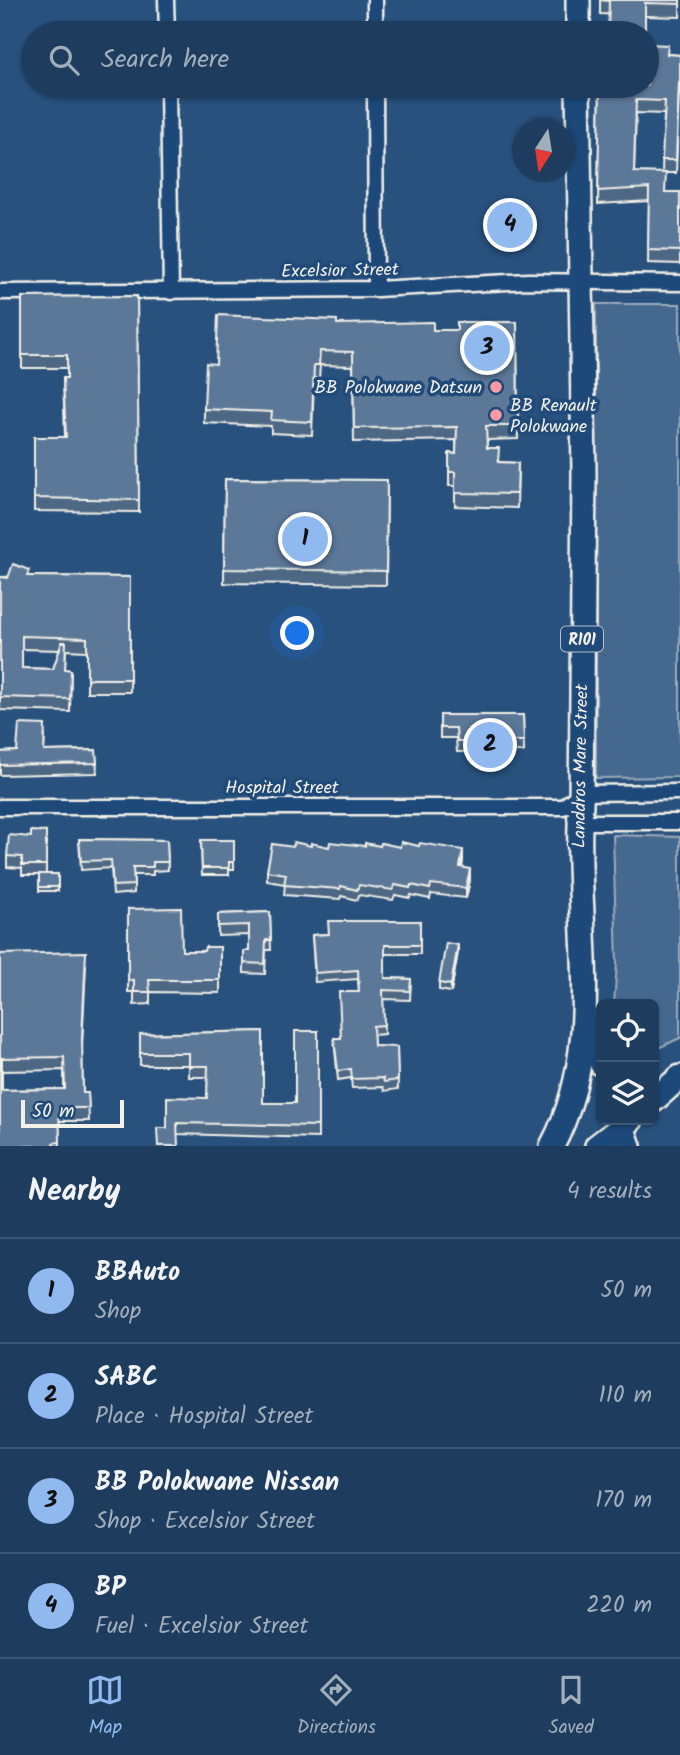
<!DOCTYPE html>
<meta charset="utf-8">
<style>
:root{--surface:#1e3d5e;--page:#264464;--text:#f1f3f6;--muted:#a1aebc;--line:#3c5673;--accent:#90b9f0}
body{margin:0;font-family:Kalam,sans-serif;background:var(--page);color:var(--text)}
.controls{position:absolute;right:21px;bottom:21px;display:grid;overflow:hidden;border-radius:10px;box-shadow:0 2px 5px #0004}
.controls button{width:63px;height:63px;display:grid;place-items:center;padding:0;border:0;border-bottom:2px solid var(--line);background:var(--surface);color:var(--text);font:35px sans-serif}
.compass{position:absolute;left:512px;top:119px;width:63px;height:63px;border-radius:50%;background:var(--surface);box-shadow:0 2px 5px #0004;rotate:192deg}
.scale{position:absolute;left:21px;bottom:18px;width:103px;box-sizing:border-box;padding-left:7px;border:4px solid #f4f1e8;border-top:0;font-size:19px;line-height:24px;white-space:nowrap;color:#f4f1e8;-webkit-text-stroke:5px #1f4a7a;paint-order:stroke}
.you{position:absolute;left:298px;top:634px;width:24px;height:24px;margin:-18px;border:5px solid #fff;border-radius:50%;background:#1a73e8;box-shadow:0 0 0 10px #1a73e833}
.badge{display:grid;place-items:center;width:46px;height:46px;border-radius:50%;background:var(--accent);color:#111;font-size:23px;font-weight:700}
.pin{position:absolute;translate:-50% -50%;border:4px solid #fff;box-shadow:0 2px 7px #0006}
.list{margin:0;padding:0;list-style:none}
h2{display:flex;justify-content:space-between;align-items:center;height:91px;margin:0;padding:0 28px;font-size:30px}
h2 small{font-size:23px;font-weight:400;color:var(--muted)}
.list li{display:grid;grid-template-columns:46px 1fr auto;gap:21px;align-items:center;box-sizing:border-box;height:105px;padding:0 28px;border-top:2px solid var(--line)}
.list b{display:block;font-size:26px;white-space:nowrap}
.list p{margin:0;font-size:23px;white-space:nowrap;color:var(--muted)}
.list em{font-size:23px;font-style:normal;color:var(--muted)}
.icon{flex:none;width:38px;height:38px;fill:none;stroke:currentColor;stroke-width:2;stroke-linecap:round;stroke-linejoin:round}
.map{position:relative;flex:none;width:680px;height:1146px;overflow:hidden}
.search{position:absolute;background:var(--surface);box-shadow:0 2px 5px #0004;left:21px;right:21px;top:21px;height:77px;display:flex;align-items:center;gap:18px;box-sizing:border-box;padding:0 24px;border-radius:38px;color:var(--muted);font-size:26px}
.sheet{height:511px;background:var(--surface)}
nav{display:flex;justify-content:space-around;align-items:center;box-sizing:border-box;height:98px;border-top:2px solid var(--line);background:var(--surface);font-size:19px;color:var(--muted)}
nav a{display:grid;justify-items:center;gap:4px}
nav .on{color:var(--accent)}
.map>svg:first-child{display:block}
</style>
<div class="map">
<svg width="680" height="1146" viewBox="0 0 680 1146">
<rect width="100%" height="100%" fill="#28517e"/>
<filter id="ink" filterUnits="userSpaceOnUse"><feTurbulence type="fractalNoise" baseFrequency=".0143" numOctaves="2"/><feDisplacementMap in="SourceGraphic" scale="14" xChannelSelector="R" yChannelSelector="G"/><feConvolveMatrix kernelMatrix="1 2 1 2 8 2 1 2 1" color-interpolation-filters="sRGB"/></filter>
<g filter="url(#ink)">
<!-- green -->
<g fill="#45688e" stroke="#9cacbb" stroke-width="2">
<path d="M596,304h84v473l-84,1z"/>
<path d="M613,835l67,2v201l-26,12v-46h-40l3,-41z"/>
</g>
<g fill="none" stroke-linecap="round" stroke-linejoin="round">
<defs>
<g id="minor">
<path d="M166,0l1,33"/>
<path d="M375,0v33"/>
<path d="M168,86l3,206"/>
<path d="M375,86l1,203"/>
<path d="M0,292l376,-3 152,-8 152,2"/>
<path d="M0,807h563l18,-14 99,-1"/>
<path d="M575,817l5,5h100"/>
</g>
<g id="secondary">
<path d="M586,1019l15,46"/>
<path d="M621,1120l9,26"/>
</g>
<g id="primary">
<path d="M578,0v33"/>
<path d="M654,1100l26,-23"/>
<path d="M552,1146c56,-105 21,-228 29,-341l3,-332 -6,-387"/>
<path d="M597,1146l34,-26"/>
</g>
</defs>
<!-- minor casing -->
<use href="#minor" stroke="#f4f1e8" stroke-width="19"/>
<!-- secondary casing -->
<use href="#secondary" stroke="#f4f1e8" stroke-width="26"/>
<!-- primary casing -->
<use href="#primary" stroke="#f4f1e8" stroke-width="28"/>
<!-- minor -->
<use href="#minor" stroke="#1f4a7a" stroke-width="14"/>
<!-- secondary -->
<use href="#secondary" stroke="#1f4a7a" stroke-width="21"/>
<!-- primary -->
<use href="#primary" stroke="#1f4a7a" stroke-width="23"/>
</g>
<!-- wall -->
<g fill="#4e6784" stroke="#f4f1e8" stroke-width="2" fill-rule="evenodd">
<path d="M600,0h80v17l-35,-1 -45,-2z"/>
<path d="M668,54l12,1v40h-1l-3,78h-14l2,-59 -28,-1 -2,59 32,20h14v72l-32,-1 1,-62 -51,3 2,-118z"/>
<path d="M137,296l2,216 -105,-1v-74h31l-2,-59h4v-10h-45v-71z"/>
<path d="M517,322l1,117 -31,1v8l12,14 19,1 -1,45 -62,-2v-20h-6v-33l7,1v-14l-102,2 -1,-76 -33,-1 -1,14 -5,-1 -2,57 -41,-2v-7l-67,-3v-14l12,-45 121,-40 96,6h24z"/>
<path d="M225,479l162,1 -1,105 -162,-2z"/>
<path d="M29,576l101,1v115h-43v-41l-21,-1 -1,19 6,1 -1,42 -70,-2v-133zM22,649l38,1 -7,19 -31,-1z"/>
<path d="M440,715h83l1,37h-67l-1,-14h-16z"/>
<path d="M45,736l-1,15 52,-1 1,23 -97,2v-23l17,-1z"/>
<path d="M46,832v42h12v17h-19v-16h-17v-7l-15,-1v-11l24,-19z"/>
<path d="M79,839l88,1 1,30 -15,1v4h-19v18l-21,2 -2,-27 -30,2z"/>
<path d="M201,840h33v29h-5v6h-27z"/>
<path d="M311,846l152,14 -1,8 8,12 -4,18 -35,-4 -1,5 -19,-4 -1,3 -15,-3 -2,5 -34,-5 -2,5 -16,-4 -1,3 -56,-4 1,-11 -18,-3v-10l26,-24z"/>
<path d="M128,909l54,42h22l16,-4v46l-70,-1v12l-16,1v-13h-6z"/>
<path d="M270,912l1,38h-5l-1,24 -21,-1v-22h5v-16l-31,1v-22z"/>
<path d="M420,921v33h-35v24l26,1 -1,21 -27,-1 1,35 -11,1 1,11 23,1 1,42 -14,2 -1,-4 -31,1 -1,-10 -13,2 -4,-42h7l18,-46 -1,-13 -43,3 -3,-47 16,-1z"/>
<path d="M458,952l-7,40 -12,-2v-7z"/>
<path d="M0,954l86,11 -4,82 1,46h5l1,28h-30l1,25h-60zM64,1070v19l-62,1v-19z"/>
<path d="M263,1031v72h32l23,-72v107l-141,-4 -10,-6 40,-30 1,-21h-19v-12h-49v-31z"/>
</g>
<!-- shaded-wall -->
<g fill="#40546b" stroke="#f4f1e8" stroke-width="2">
<path d="M463,850v10l-3,18v-11z"/>
<path d="M470,869v11l-4,18v-10z"/>
<path d="M458,945v7l-7,40v-7z"/>
</g>
<!-- building -->
<g fill="#5b7899" stroke="#f4f1e8" stroke-width="2" fill-rule="evenodd">
<path d="M600,0h80v4l-35,-1v30h-37l1,-32z"/>
<path d="M647,44l21,1 -1,9 13,1v27h-1l-3,78h-14l3,-59 -29,-1 -2,72 32,1 -1,19h15v59l-32,-1 1,-62 -51,3 2,-105h47z"/>
<path d="M137,296l2,204 -105,-2v-61h32l-3,-59h4v-23h-45v-58z"/>
<path d="M218,315l119,5v4l96,-2v8h24v-8h60l1,104h-32l1,22h12l-1,14 20,1 -1,31 -62,-1v-21h-6v-19l7,1 1,-27 -103,1 -1,-76 -33,-1 -1,14h-5l-2,57 -41,-2 1,-8 -68,-3 2,-46 10,1z"/>
<path d="M225,479l162,1 -1,91 -162,-2z"/>
<path d="M13,564l16,6 -2,6 103,1v102h-43v-41l-65,-2v32l31,1 9,-27h4l-1,27 6,1 -1,29 -70,-2v-120l8,1z"/>
<path d="M440,715h83l1,26h-67l-1,-13h-16z"/>
<path d="M19,724l26,1 -1,26 52,-1 1,13 -97,2v-13l17,-1z"/>
<path d="M31,831l15,1v33h-24v-8l-15,-1 2,-21 22,2z"/>
<path d="M79,839l88,1 1,22h-15v5h-20l1,18 -21,1 -2,-26 -30,1z"/>
<path d="M201,840h33v22h-5v6h-27z"/>
<path d="M294,842l17,4v-3l18,4 1,-5 35,4v-3l15,3 1,-3 19,4 1,-5 18,4 1,-3 43,7 -3,17 10,2 -4,19 -35,-4 -1,5 -19,-4 -1,3 -15,-3 -2,5 -34,-5 -2,5 -16,-4 -1,3 -56,-4 2,-11 -19,-3 5,-27 21,3z"/>
<rect x="39" y="874" width="19" height="13"/>
<path d="M181,908l1,43h22l1,-4h15v33h-71l1,12h-16v-12h-6v-71z"/>
<path d="M270,912l1,28h-5l-1,24 -21,-1v-12h5v-26l-31,1v-12z"/>
<path d="M328,921h92v24h-35v33l26,1 -1,12 -27,-1 1,35 -11,1 1,20 23,1 1,33 -14,2 -1,-4 -31,1 -1,-10 -13,2 -4,-33h7l-2,-46h20l-1,-22 -43,3 -3,-38 17,-1z"/>
<path d="M446,943l12,2 -7,40 -12,-2z"/>
<path d="M86,952l-4,86 1,55h5l1,15h-30l1,34 -7,1 1,3h-54v-192zM64,1057l1,32 -63,1v-32z"/>
<path d="M263,1031v72h32v-72h23v95l-141,-3 1,23h-20l-1,-18h10v-31l40,1 1,-32h-19v-13h-49v-19z"/>
</g>
</g>
<!-- markers -->
<g fill="#ff9aa2" stroke="#1f4a7a" stroke-width="2.5">
<circle cx="496" cy="387" r="7"/>
<circle cx="496" cy="415" r="7"/>
</g>
<g text-anchor="middle" stroke-width="7" stroke-linejoin="round" paint-order="stroke">
<!-- shield labels -->
<rect fill="#1f4a7a" stroke="#b4bfc7" stroke-width="2" x="561" y="626.5" width="42" height="25" rx="5"/>
<g font-size="16" font-weight="bold" fill="#f4f1e8">
<text x="582" y="645">R101</text>
</g>
<!-- street labels -->
<g font-size="18" fill="#f4f1e8" stroke="#1f4a7a">
<text transform="translate(340 270) rotate(-1)" y="6">Excelsior Street</text>
<text transform="translate(580 766) rotate(-89)" y="6">Landdros Mare Street</text>
<text x="282" y="793">Hospital Street</text>
</g>
<!-- poi labels -->
<g font-size="18" fill="#f4f1e8" stroke="#1f4a7a" text-anchor="end">
<text x="482" y="393">BB Polokwane Datsun</text>
<text x="510" y="411" text-anchor="start">BB Renault<tspan x="510" dy="21">Polokwane</tspan></text>
</g>
</g>
</svg>
<div class="controls">
<button><svg class="icon" aria-label="locate" viewBox="0 0 24 24"><circle cx="12" cy="12" r="6"/><path d="M12 2v4M12 18v4M2 12h4M18 12h4"/></svg></button>
<button><svg class="icon" aria-label="layers" viewBox="0 0 24 24"><path d="M12 4l9 5-9 5-9-5zM3 14l9 5 9-5"/></svg></button>
</div>
<svg class="compass" viewBox="-18 -18 36 36"><path d="M0-13l5 13h-10z" fill="#e53935"/><path d="M0 13l5-13h-10z" fill="#a1aebc"/></svg>
<div class="scale">50 m</div>
<div class="you"></div>
<div class="pin badge" style="left:305px;top:539px">1</div>
<div class="pin badge" style="left:490px;top:745px">2</div>
<div class="pin badge" style="left:487px;top:348px">3</div>
<div class="pin badge" style="left:510px;top:225px">4</div>
<div class="search"><svg class="icon" aria-label="search" viewBox="0 0 24 24"><circle cx="10" cy="10" r="6"/><path d="M15 15l6 6"/></svg>Search here</div>
</div>
<section class="sheet">
<h2>Nearby<small>4 results</small></h2>
<ul class="list">
<li><span class="badge">1</span><div><b>BBAuto</b><p>Shop</p></div><em>50 m</em></li>
<li><span class="badge">2</span><div><b>SABC</b><p>Place · Hospital Street</p></div><em>110 m</em></li>
<li><span class="badge">3</span><div><b>BB Polokwane Nissan</b><p>Shop · Excelsior Street</p></div><em>170 m</em></li>
<li><span class="badge">4</span><div><b>BP</b><p>Fuel · Excelsior Street</p></div><em>220 m</em></li>
</ul>
</section>
<nav>
<a class="on"><svg class="icon" aria-label="map" viewBox="0 0 24 24"><path d="M3 6l6-2 6 2 6-2v14l-6 2-6-2-6 2zM9 4v14M15 6v14"/></svg>Map</a>
<a><svg class="icon" aria-label="directions" viewBox="0 0 24 24"><path d="M12 3l9 9-9 9-9-9zM9 14v-3h6M13 9l2 2-2 2"/></svg>Directions</a>
<a><svg class="icon" aria-label="saved" viewBox="0 0 24 24"><path d="M7 4h10v16l-5-4-5 4z"/></svg>Saved</a>
</nav>
